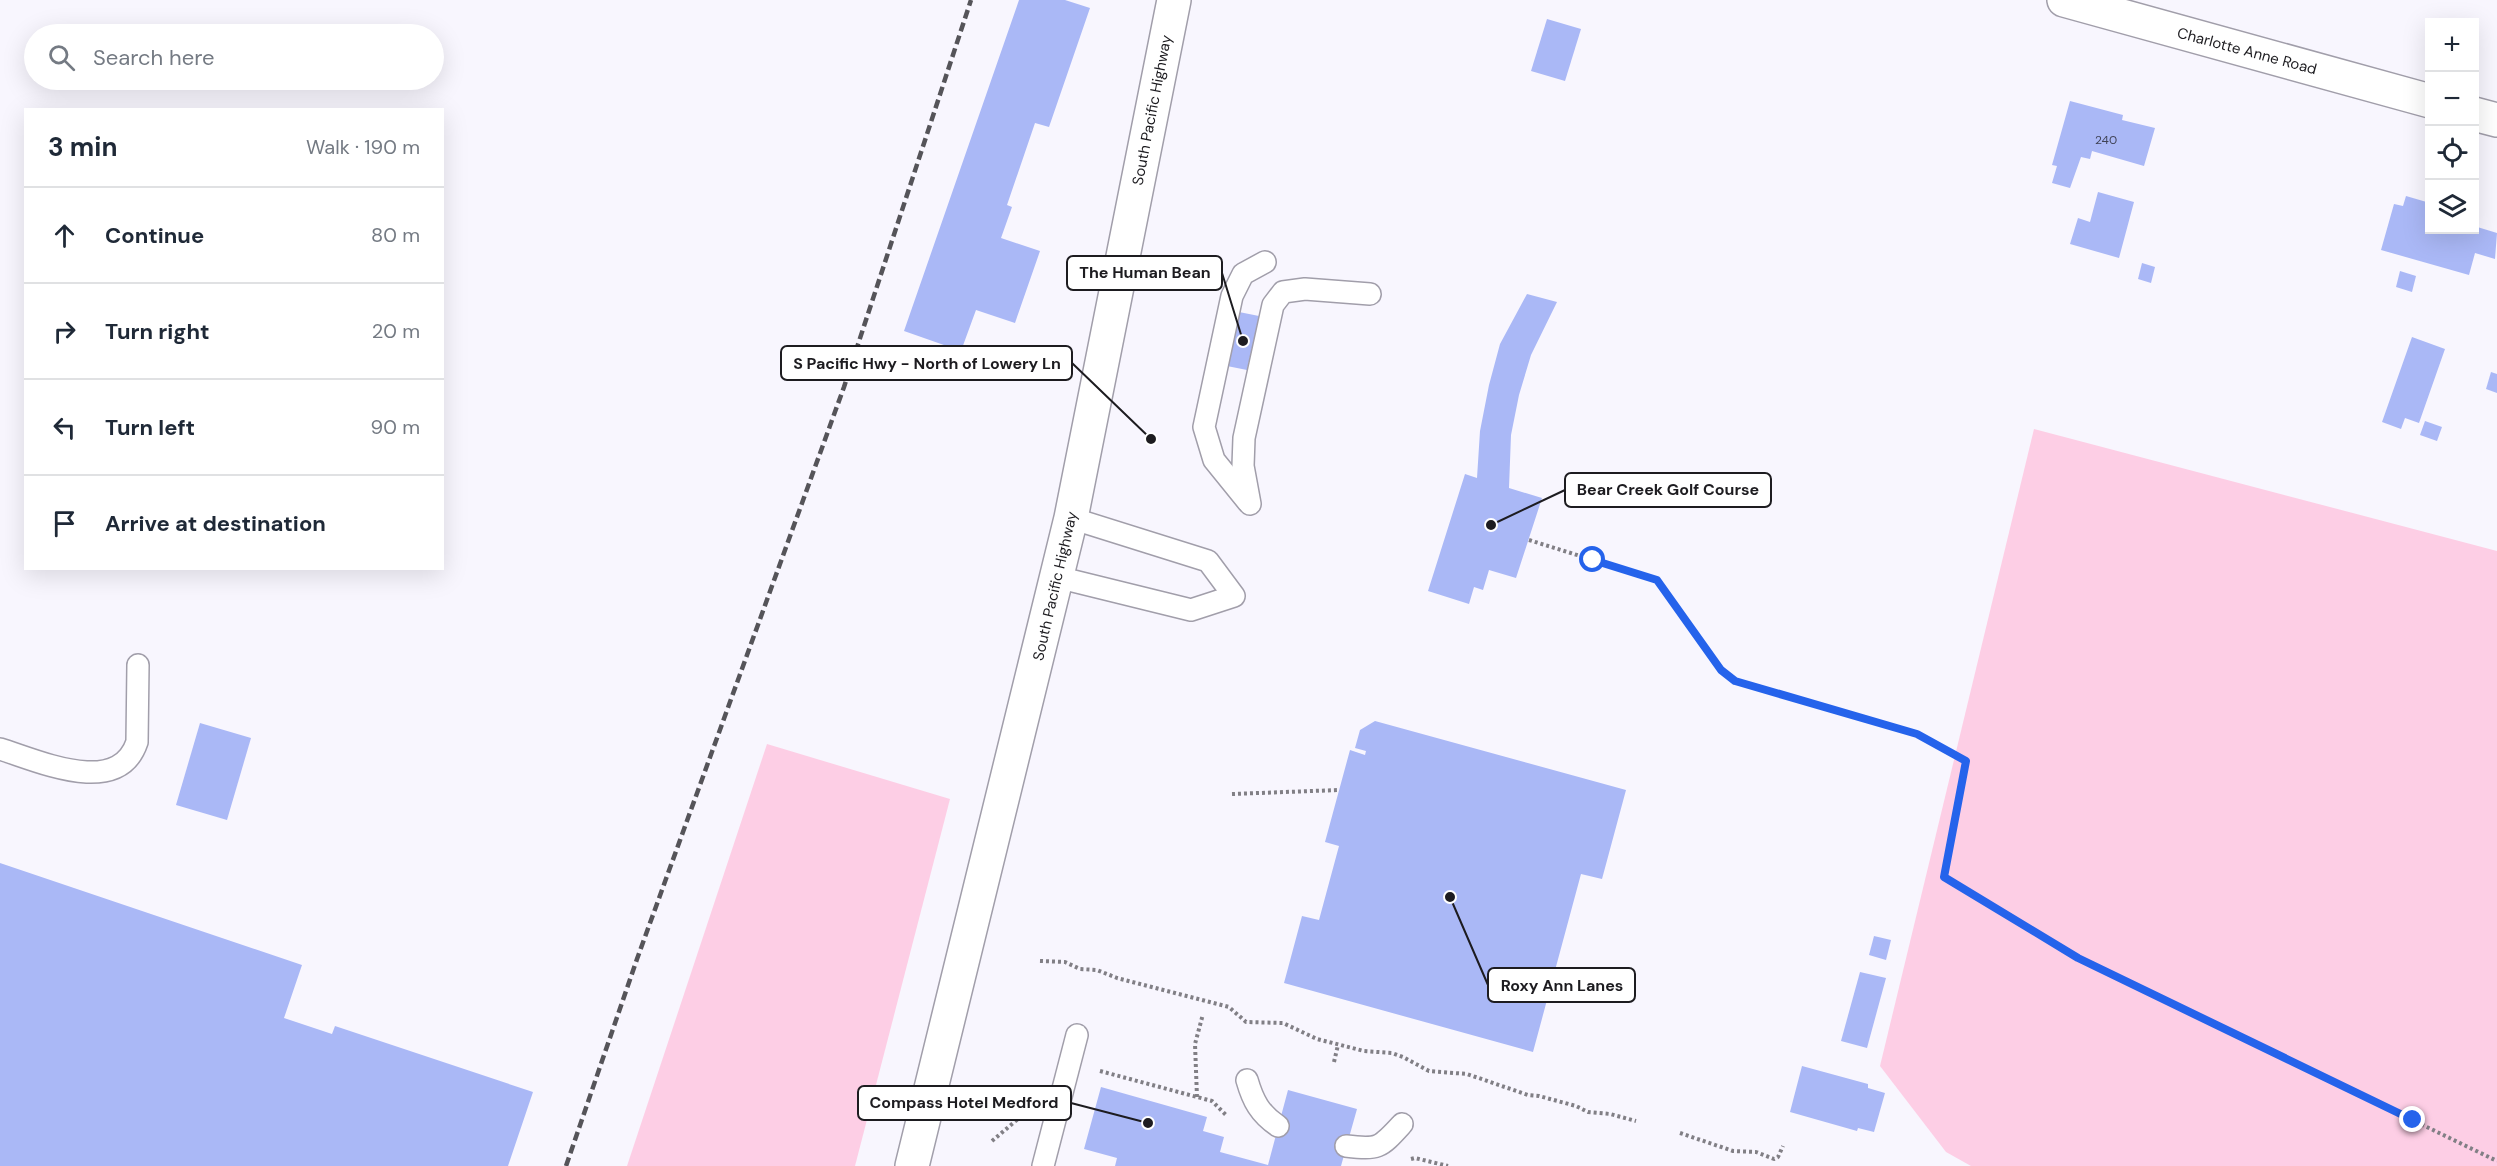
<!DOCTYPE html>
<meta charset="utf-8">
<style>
:root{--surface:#fff;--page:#f2f2f3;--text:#1f2937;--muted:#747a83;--line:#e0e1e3}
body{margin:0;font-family:"DM Sans",sans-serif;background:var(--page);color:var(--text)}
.controls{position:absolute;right:18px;top:18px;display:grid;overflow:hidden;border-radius:0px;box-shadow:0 6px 24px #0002}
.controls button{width:54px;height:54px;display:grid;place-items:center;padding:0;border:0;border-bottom:2px solid var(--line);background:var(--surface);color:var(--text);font:30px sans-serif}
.stop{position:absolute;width:18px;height:18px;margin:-14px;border:4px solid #2563eb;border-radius:50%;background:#fff}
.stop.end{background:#2563eb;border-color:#fff;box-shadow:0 2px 6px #0008}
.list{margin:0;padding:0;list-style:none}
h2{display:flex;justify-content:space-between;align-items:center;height:78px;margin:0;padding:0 24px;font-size:26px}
h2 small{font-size:20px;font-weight:400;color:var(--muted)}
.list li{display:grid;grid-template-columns:39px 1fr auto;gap:18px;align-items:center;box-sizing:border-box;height:96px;padding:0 24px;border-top:2px solid var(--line)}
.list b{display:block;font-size:22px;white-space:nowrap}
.list em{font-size:20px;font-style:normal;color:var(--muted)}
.icon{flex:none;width:33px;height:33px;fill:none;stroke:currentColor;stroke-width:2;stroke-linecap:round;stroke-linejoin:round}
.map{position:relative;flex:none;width:2497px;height:1166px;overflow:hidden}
.search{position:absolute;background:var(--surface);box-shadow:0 6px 24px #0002;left:24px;top:24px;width:420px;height:66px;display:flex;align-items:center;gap:15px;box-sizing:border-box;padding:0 21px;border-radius:33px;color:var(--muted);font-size:22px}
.panel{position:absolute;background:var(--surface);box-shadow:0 6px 24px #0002;left:24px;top:108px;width:420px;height:462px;border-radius:0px}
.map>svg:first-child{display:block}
</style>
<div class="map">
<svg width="2497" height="1166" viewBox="0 0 2497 1166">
<rect width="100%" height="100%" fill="#f8f6fe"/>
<!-- green -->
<g fill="#fdcee5">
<path d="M2034,429l463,122v615h-526l-25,-14 -66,-86z"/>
<path d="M767,744l183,55 -95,367h-228z"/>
</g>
<!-- building -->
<g fill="#aab8f6">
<path d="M1019,0h46l25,8 -41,119 -14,-4 -28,82 5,2 -11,31 39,13 -25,72 -39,-13 -15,41 -57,-20z"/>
<path d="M1547,19l34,10 -16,52 -34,-10z"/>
<path d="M2070,101l53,14 -1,5 33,8 -11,38 -52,-15 -2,8 -9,-2 -11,31 -18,-5 5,-17 -5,-1z"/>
<path d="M2098,192l36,10 -15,56 -49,-14 8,-26 12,4z"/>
<path d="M2406,196l24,7v27h44v-4l23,7 -2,26 -20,-6 -6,22 -88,-25 13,-46 9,2z"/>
<path d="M2142,263l13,4 -4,16 -13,-4z"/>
<path d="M2400,271l16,5 -4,16 -16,-5z"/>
<path d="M1527,294l30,8 -26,53 -12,40 -8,40 -2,53 33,10 -26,80 -27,-8 -6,20 -9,-3 -5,17 -41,-13 37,-117 12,4 3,-47 9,-46 11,-41z"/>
<path d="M1239,312l20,4 -12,54 -20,-4z"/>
<path d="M2412,337l33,12 -26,74 -14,-5 -4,11 -19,-7z"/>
<path d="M2491,372l6,2v19l-11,-4z"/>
<path d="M2425,421l17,6 -5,14 -17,-6z"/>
<path d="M1375,721l251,69 -24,89 -21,-5 -48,178 -249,-69 18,-67 17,4 20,-74 -14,-4 25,-92 15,5 1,-4 -11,-3 5,-18z"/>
<path d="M200,723l51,15 -24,82 -51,-15z"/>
<path d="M0,863l302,102 -18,53 48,16 3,-8 198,66 -25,74h-508z"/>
<path d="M1874,936l17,4 -5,20 -17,-5z"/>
<path d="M1860,972l26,6 -19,70 -26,-7z"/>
<path d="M1802,1066l66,18v4l17,5 -11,39 -16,-4 -1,3 -67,-19z"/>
<path d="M1101,1087l106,30 -4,14 21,6 -4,15 48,13 20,-75 69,19 -16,57h-226l2,-8 -33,-9z"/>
</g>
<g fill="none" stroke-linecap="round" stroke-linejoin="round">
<defs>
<g id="service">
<path d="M1248,502l-34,-42 -10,-33 28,-131 11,-22 22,-12"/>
<path d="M1250,504l-7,-38 1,-28 29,-133 10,-13 22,-3 65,5"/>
<path d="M1057,577l134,33 43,-14 -26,-35 -137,-43"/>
<path d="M0,749c39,12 118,49 137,-7l1,-77"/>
<path d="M1247,1080c6,21 13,34 31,46"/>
<path d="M1346,1146c33,4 34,2 56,-22"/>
<path d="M1043,1166l34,-131"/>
</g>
<g id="minor">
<path d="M2064,0l366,101"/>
<path d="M2474,114l23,6"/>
</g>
<path id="primary" d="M912,1166l159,-648 103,-518"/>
</defs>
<!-- service casing -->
<use href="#service" stroke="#a19eaa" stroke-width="24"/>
<!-- minor casing -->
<use href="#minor" stroke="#a19eaa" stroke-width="36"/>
<!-- primary casing -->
<use href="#primary" stroke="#a19eaa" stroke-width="36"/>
<!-- path -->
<g stroke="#817f85" stroke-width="4" stroke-dasharray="3 3" stroke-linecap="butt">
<path d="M1529,540l128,40 64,90 14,11 182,53 49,27 -22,116 134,81 419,203"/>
<path d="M1232,794l107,-4"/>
<path d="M1040,961l25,1 15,7 17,1 20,8 112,29 17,15 37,1 34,16 47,12 28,2 11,4 26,14 38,3 61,21 11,1 37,10 12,6 22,2 26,7"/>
<path d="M1334,1062l4,-17"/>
<path d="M1100,1071l112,30 14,14"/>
<path d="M1197,1097l-2,-53 8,-30"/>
<path d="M1680,1133l53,18 23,1 18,7 4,-2 5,-11"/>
<path d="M992,1141l33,-28"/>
<path d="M1411,1159l4,-1 33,8"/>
</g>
<!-- service -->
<use href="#service" stroke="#fff" stroke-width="21"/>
<!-- minor -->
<use href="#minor" stroke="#fff" stroke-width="33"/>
<!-- primary -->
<use href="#primary" stroke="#fff" stroke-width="33"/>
<!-- rail -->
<path stroke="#555459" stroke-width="4.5" stroke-dasharray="9 4.5" stroke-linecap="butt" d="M566,1166l71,-207 207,-572 127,-387"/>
</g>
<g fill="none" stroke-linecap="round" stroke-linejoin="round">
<!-- route -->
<path stroke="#2563eb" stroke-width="8" d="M1593,560l64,20 64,90 14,11 182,53 49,27 -22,116 134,81 335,162"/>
</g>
<g text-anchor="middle" stroke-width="4.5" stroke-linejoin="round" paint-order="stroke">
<!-- number labels -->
<g font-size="12" fill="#404356">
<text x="2106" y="144">240</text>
</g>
<!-- street labels -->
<g font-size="15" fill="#1d1c20" stroke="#fff">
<text transform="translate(2247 51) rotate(15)" y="5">Charlotte Anne Road</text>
<text transform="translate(1152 110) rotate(-79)" y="5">South Pacific Highway</text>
<text transform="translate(1055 586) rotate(-77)" y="5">South Pacific Highway</text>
</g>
</g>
<!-- callouts -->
<path fill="none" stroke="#1d1c20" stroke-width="2" d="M1243 341L1222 273M1151 439L1072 363M1491 525L1565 490M1450 897L1488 985M1148 1123L1071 1103"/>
<g fill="#1d1c20" stroke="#fff" stroke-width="2">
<circle cx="1243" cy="341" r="6"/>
<circle cx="1151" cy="439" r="6"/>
<circle cx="1491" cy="525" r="6"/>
<circle cx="1450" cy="897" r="6"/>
<circle cx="1148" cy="1123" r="6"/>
</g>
<g fill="#fff" stroke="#1d1c20" stroke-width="2">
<rect x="1067" y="256" width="155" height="34" rx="6"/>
<rect x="781" y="346" width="291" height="34" rx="6"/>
<rect x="1565" y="473" width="206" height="34" rx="6"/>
<rect x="1488" y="968" width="147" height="34" rx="6"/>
<rect x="858" y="1086" width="213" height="34" rx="6"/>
</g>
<g font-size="16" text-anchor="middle" font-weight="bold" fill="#1d1c20">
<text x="1145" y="278">The Human Bean</text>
<text x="927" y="369">S Pacific Hwy - North of Lowery Ln</text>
<text x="1668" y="495">Bear Creek Golf Course</text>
<text x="1562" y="991">Roxy Ann Lanes</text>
<text x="964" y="1108">Compass Hotel Medford</text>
</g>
</svg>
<div class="controls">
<button>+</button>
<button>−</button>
<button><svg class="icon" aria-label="locate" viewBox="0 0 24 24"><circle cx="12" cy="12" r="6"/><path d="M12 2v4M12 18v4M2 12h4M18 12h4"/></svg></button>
<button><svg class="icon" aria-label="layers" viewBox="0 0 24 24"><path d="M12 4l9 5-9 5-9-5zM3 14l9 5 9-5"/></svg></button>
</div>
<div class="stop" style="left:1593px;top:560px"></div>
<div class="stop end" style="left:2413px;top:1120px"></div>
<div class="search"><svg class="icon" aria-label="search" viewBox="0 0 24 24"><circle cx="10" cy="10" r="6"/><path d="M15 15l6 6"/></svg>Search here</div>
<section class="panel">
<h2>3 min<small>Walk · 190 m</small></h2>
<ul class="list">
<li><svg class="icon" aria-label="ahead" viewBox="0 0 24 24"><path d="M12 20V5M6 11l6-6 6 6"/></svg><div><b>Continue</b></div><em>80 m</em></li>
<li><svg class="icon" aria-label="right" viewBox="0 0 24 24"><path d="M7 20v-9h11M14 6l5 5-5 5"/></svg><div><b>Turn right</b></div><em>20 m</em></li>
<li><svg class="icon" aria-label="left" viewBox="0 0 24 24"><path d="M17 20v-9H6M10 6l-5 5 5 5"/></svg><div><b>Turn left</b></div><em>90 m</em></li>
<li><svg class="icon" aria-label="arrive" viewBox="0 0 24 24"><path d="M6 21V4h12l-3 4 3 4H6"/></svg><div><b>Arrive at destination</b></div></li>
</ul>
</section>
</div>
